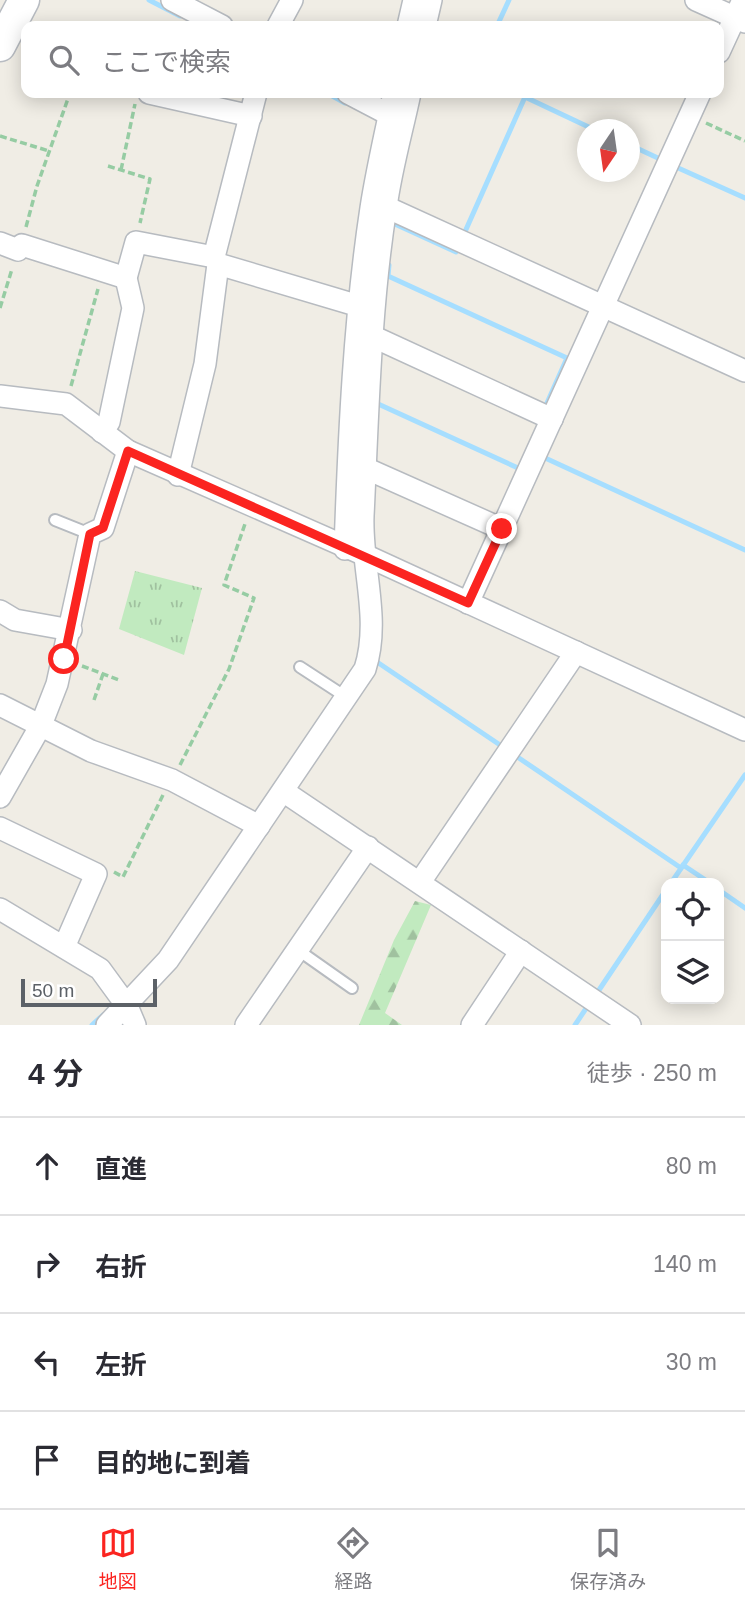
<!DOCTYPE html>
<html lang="ja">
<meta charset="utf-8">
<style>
:root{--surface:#fff;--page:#f2f2f3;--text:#2b2b33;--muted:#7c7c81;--line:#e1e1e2;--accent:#fb2420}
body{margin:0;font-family:Helvetica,"Noto Sans JP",sans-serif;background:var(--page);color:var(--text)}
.controls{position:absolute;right:21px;bottom:21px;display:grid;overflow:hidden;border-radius:14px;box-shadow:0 4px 18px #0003}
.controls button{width:63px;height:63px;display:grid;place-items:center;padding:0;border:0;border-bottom:2px solid var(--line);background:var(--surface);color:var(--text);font:35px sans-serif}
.compass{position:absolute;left:577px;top:119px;width:63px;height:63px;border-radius:50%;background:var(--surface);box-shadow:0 4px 18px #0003;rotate:193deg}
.scale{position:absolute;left:21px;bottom:18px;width:136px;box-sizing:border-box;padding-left:7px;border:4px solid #5c6167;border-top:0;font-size:19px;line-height:24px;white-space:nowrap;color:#5c6167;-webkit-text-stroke:5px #fff;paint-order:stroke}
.stop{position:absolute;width:21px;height:21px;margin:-16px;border:5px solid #fb2420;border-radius:50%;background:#fff}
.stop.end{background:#fb2420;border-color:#fff;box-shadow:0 2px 7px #0008}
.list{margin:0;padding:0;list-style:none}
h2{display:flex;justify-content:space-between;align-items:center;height:91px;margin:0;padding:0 28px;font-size:30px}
h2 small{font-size:23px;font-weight:400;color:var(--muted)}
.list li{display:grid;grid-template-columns:46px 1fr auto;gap:21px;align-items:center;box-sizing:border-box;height:98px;padding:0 28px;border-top:2px solid var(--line)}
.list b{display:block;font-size:26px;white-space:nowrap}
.list em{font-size:23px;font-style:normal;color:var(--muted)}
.icon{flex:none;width:38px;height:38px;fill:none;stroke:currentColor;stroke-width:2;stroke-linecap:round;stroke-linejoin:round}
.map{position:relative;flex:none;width:745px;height:1025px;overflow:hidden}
.search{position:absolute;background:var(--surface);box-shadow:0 4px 18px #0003;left:21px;right:21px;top:21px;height:77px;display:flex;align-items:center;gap:18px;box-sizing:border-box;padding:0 24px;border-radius:14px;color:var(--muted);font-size:26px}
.sheet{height:483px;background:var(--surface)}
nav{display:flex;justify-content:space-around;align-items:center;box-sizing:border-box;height:98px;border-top:2px solid var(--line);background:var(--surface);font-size:19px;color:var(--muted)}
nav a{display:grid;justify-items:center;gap:4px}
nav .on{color:var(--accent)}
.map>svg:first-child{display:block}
</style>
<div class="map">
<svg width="745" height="1025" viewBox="0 0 745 1025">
<defs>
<pattern id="forest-firs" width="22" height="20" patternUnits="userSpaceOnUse" patternTransform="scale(1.75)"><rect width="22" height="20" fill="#c1eabf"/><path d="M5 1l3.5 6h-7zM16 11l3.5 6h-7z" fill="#a0c19f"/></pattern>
<pattern id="park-tufts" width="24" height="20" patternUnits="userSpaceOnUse" patternTransform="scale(1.75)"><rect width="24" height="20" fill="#c1eabf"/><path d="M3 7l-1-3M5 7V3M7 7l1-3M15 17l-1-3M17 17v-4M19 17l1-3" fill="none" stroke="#a0c19f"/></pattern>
</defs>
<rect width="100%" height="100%" fill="#f0ede5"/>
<!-- forest -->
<path fill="url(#forest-firs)" d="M415,901l16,4 -46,108 17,12h-43l35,-85z"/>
<!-- park -->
<path fill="url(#park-tufts)" d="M135,571l67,17 -18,67 -65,-26z"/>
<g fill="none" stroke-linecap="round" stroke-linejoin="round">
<!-- stream -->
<g stroke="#a6deff" stroke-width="5">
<path d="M149,0l31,16"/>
<path d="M497,26l12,-26"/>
<path d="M327,93l18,10"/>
<path d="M630,145l30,14"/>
<path d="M676,167l69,31"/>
<path d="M397,225l59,27"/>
<path d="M464,234l61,-137 70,33"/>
<path d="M389,265l-1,11 179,82 -20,45"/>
<path d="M376,403l142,65"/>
<path d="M543,457l202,93"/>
<path d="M377,662l126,85"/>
<path d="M516,756l165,112"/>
<path d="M683,865l27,18"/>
<path d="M671,883l74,-108"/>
<path d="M719,890l26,18"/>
<path d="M595,996l71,-106"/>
<path d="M92,1025l11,-10"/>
<path d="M575,1025l14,-21"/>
</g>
<defs>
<g id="lane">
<path d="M55,520l35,14"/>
<path d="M300,667l46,30"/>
<path d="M298,950l54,38"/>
</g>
<g id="street">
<path d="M172,0l50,26"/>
<path d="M696,0l49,22"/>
<path d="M278,26l14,-26"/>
<path d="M408,26l6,-26"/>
<path d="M425,26l6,-26"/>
<path d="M719,52l24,-52"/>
<path d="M149,93l102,23"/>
<path d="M348,93l42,22 13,3"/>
<path d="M386,207l359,164"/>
<path d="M0,243l18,7 4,-5 104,33 10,-36 78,15"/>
<path d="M218,264l141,42"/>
<path d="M374,337l178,82"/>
<path d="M0,396l66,8 62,47 239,105 378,174"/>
<path d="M102,432l7,-10 24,-114 -7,-30"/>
<path d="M365,468l137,61"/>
<path d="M178,475l27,-111 13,-100 -4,-7 42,-164"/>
<path d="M345,549c4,-114 9,-228 26,-341 6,-39 15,-77 23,-115"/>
<path d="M468,603l232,-510"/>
<path d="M0,611l15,9 56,10"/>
<path d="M0,705l91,46 81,29 87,46"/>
<path d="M283,791l347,234"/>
<path d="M0,797l41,-72 16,-41 33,-150 13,-6 25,-77"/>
<path d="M0,828l96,46 -32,73"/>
<path d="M420,882l156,-230"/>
<path d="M0,909l100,60 27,37 8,19"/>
<path d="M107,1025l61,-65 197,-291c16,-50 -4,-102 -2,-153 5,-102 7,-208 23,-309 5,-38 16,-76 24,-114"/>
<path d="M246,1025l122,-178"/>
<path d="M472,1025l49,-74"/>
</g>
<path id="secondary" d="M0,46l24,-46"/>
</defs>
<!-- lane casing -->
<use href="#lane" stroke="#b7bbc0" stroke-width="14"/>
<!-- street casing -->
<use href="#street" stroke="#b7bbc0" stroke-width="24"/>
<!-- secondary casing -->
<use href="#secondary" stroke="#b8bcc2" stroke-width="33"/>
<!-- path -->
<g stroke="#96cca3" stroke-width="3.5" stroke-dasharray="7 3.5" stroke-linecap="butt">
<path d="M706,123l39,18"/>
<path d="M0,136l49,15"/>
<path d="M108,166l42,13 -10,44"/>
<path d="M121,170l14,-66"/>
<path d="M26,227l11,-41 33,-93"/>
<path d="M0,308l12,-39"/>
<path d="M71,386l27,-97"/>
<path d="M82,666l37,14"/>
<path d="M94,700l9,-26"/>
<path d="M180,765l49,-96 25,-71 -30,-13 22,-64"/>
<path d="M114,872l9,5 40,-82"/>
</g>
<!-- lane -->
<use href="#lane" stroke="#fff" stroke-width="10"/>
<!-- street -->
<use href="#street" stroke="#fff" stroke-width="21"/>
<!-- secondary -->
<use href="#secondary" stroke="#fff" stroke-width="30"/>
</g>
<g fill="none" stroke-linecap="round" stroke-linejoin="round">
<!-- route -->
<path stroke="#fb2420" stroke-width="9" d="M64,659l26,-125 13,-6 25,-77 340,152 34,-74"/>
</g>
</svg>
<div class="controls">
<button><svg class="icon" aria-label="locate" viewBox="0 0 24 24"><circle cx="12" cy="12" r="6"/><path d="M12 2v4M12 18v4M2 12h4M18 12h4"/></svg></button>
<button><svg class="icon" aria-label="layers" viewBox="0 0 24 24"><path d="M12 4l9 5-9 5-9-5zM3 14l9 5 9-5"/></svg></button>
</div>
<svg class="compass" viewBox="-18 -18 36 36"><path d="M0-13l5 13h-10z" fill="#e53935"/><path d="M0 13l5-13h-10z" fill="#7c7c81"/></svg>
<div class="scale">50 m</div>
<div class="stop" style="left:64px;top:659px"></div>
<div class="stop end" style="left:502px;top:529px"></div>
<div class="search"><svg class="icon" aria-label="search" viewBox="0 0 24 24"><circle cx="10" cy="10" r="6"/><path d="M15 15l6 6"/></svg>ここで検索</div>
</div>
<section class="sheet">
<h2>4 分<small>徒歩 · 250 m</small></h2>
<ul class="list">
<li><svg class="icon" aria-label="ahead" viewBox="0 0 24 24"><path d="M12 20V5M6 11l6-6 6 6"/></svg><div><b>直進</b></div><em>80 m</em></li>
<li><svg class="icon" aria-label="right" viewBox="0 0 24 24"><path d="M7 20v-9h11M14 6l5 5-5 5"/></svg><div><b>右折</b></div><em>140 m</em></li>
<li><svg class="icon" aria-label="left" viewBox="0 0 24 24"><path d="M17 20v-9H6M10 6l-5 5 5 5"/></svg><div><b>左折</b></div><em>30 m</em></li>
<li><svg class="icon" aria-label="arrive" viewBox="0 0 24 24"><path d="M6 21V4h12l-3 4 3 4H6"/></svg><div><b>目的地に到着</b></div></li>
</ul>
</section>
<nav>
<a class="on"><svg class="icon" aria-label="map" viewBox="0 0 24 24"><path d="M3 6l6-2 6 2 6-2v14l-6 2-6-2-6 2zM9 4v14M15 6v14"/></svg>地図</a>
<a><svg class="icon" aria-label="directions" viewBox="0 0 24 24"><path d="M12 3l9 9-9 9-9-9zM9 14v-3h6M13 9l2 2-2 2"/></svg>経路</a>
<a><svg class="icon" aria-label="saved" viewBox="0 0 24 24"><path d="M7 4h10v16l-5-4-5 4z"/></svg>保存済み</a>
</nav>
